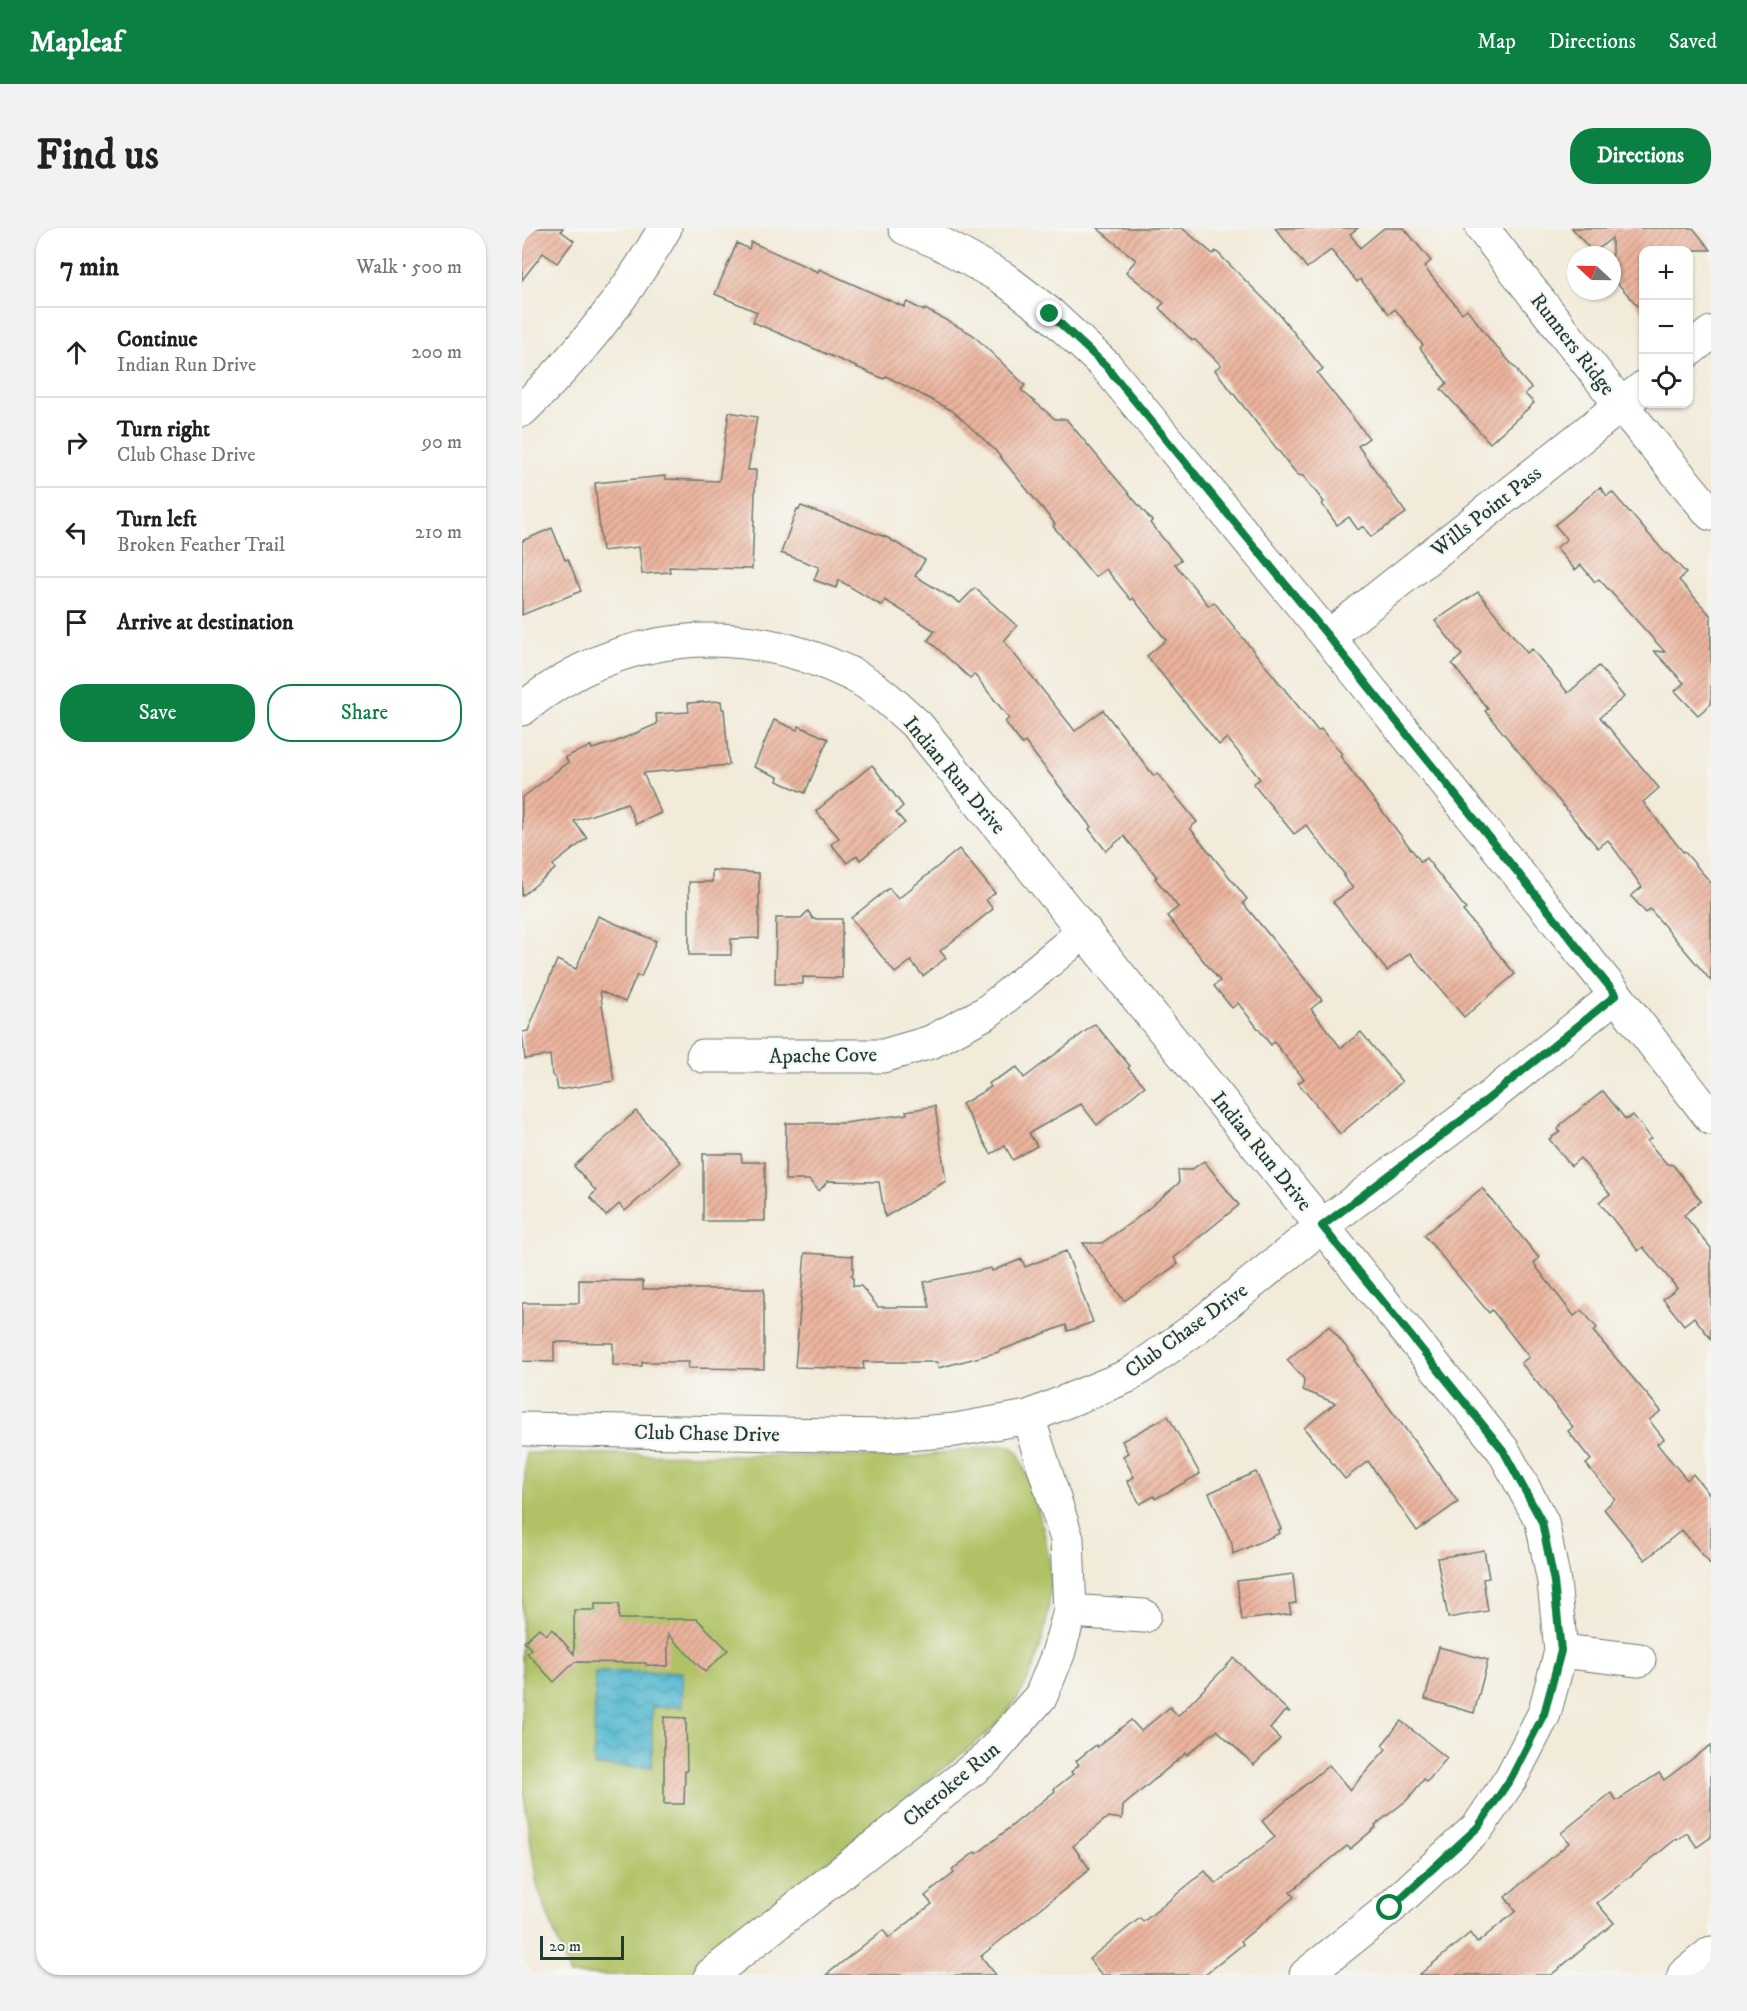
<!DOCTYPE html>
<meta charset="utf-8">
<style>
:root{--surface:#fff;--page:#f2f2f2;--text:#202124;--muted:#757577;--line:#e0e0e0;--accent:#0b8043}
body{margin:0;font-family:"IM FELL DW Pica",serif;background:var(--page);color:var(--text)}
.controls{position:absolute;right:18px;top:18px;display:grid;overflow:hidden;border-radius:12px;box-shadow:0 2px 4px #0004}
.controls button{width:54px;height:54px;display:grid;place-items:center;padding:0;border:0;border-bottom:2px solid var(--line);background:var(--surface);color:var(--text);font:30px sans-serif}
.compass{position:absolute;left:1045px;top:18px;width:54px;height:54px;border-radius:50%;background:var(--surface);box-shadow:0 2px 4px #0004;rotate:292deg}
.scale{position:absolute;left:18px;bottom:15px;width:84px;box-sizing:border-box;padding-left:6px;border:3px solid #1f3d34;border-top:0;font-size:16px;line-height:21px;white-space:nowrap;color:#1f3d34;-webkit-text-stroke:4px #f6f6f2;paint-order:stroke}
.stop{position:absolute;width:18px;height:18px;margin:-14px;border:4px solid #0b8043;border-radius:50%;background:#fff}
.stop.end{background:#0b8043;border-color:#fff;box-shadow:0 2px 6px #0008}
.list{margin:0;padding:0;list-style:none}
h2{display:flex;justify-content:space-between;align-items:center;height:78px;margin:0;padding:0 24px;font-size:26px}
h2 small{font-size:20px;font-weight:400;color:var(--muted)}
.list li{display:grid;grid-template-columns:39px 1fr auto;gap:18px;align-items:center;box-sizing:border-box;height:90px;padding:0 24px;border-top:2px solid var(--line)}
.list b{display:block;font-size:22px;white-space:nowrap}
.list p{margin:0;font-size:20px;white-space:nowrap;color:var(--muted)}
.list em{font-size:20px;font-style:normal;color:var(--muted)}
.actions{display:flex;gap:12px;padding:18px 24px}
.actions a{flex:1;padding:14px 0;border:2px solid var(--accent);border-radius:24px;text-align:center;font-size:21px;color:var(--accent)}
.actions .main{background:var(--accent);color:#fff}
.icon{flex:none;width:33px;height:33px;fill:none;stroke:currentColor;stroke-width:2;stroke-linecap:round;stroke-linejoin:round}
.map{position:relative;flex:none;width:1189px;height:1747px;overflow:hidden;border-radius:24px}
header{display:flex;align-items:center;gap:36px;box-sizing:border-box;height:84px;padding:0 30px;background:var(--accent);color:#fff}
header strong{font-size:28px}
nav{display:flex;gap:33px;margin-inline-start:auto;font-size:21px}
.intro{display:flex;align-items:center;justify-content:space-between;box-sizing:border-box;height:144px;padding:0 36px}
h1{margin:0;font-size:42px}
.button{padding:15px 27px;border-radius:24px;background:var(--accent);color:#fff;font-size:21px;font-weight:700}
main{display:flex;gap:36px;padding:0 36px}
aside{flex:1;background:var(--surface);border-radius:24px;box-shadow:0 2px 4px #0004}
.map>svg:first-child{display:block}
</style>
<header>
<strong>Mapleaf</strong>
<nav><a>Map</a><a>Directions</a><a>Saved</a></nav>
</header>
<div class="intro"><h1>Find us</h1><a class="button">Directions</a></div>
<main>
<aside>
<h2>7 min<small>Walk · 500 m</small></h2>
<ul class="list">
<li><svg class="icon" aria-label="ahead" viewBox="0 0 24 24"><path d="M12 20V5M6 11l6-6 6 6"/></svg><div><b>Continue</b><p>Indian Run Drive</p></div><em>200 m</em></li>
<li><svg class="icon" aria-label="right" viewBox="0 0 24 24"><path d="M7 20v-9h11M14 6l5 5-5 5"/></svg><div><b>Turn right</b><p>Club Chase Drive</p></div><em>90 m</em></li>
<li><svg class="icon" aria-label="left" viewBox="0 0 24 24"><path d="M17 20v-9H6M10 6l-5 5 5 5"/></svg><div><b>Turn left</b><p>Broken Feather Trail</p></div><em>210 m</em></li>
<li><svg class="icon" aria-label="arrive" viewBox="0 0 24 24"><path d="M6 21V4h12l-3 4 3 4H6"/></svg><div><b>Arrive at destination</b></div></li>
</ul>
<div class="actions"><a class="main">Save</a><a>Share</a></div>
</aside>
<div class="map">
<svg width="1189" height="1747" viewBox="0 0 1189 1747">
<defs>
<pattern id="water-waves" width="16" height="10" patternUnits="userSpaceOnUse" patternTransform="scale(1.5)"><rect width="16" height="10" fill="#51b7cf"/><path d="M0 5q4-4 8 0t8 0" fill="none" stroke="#4396a9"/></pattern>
<pattern id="building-hatch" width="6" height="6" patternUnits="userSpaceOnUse" patternTransform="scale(1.5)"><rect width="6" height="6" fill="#ecb49e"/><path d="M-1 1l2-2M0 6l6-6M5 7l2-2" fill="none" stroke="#bf9482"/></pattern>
</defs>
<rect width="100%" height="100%" fill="#f6f6f2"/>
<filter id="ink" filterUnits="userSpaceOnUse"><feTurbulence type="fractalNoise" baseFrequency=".0167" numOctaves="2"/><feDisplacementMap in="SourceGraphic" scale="12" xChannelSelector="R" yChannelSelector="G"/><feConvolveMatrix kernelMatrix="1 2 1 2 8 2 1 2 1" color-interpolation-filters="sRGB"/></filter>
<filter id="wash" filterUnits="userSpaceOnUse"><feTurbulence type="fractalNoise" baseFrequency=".008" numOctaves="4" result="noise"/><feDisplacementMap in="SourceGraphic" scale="24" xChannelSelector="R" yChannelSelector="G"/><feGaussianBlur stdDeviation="1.35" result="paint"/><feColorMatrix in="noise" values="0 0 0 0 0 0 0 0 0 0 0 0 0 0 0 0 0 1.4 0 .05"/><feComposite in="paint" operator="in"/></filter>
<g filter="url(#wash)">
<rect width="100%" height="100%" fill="#f2ebda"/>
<!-- green -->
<path fill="#b0c265" stroke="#68804c" stroke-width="1.5" d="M482,1217l8,2 6,5c11,29 25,71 30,101 8,47 -6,109 -33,149 -7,10 -17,18 -24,28l-304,245h-117l-33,-90 -15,-103v-238l4,-91 388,4z"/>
<!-- water -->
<path fill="url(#water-waves)" stroke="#387a82" stroke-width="1.5" d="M73,1444h88l-1,35h-30v60l-58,-1z"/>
<g id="blocks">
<!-- building -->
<g fill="url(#building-hatch)">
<path d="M0,0h41l-2,3 13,10 -17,22 -14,-10 -21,27z"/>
<path d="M575,0h85l31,26 3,-3 63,63 44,55 -6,4 52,65 -11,8 48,67 -35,24 -8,-11 -5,4 -9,-13 -12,8 -15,-21 2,-2 -21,-26 -5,-1 -6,-7 -77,-98 6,-5 -26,-25h-3l-33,-32 5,-5 -38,-31 10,-12z"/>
<path d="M753,0h83l-8,6 10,14 24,-20h20l27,33 -7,6 38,46 5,-4 25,33 27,30 -1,1 13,15 -6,6 9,9 -44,40 -49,-54 6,-6 -27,-35 3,-3 -28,-36 -6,5 -29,-35 -3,3 -26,-32 -24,18z"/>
<path d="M1050,0h121l18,22h-67v63l-32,-36v-39l-19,15z"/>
<path d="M229,14l67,30 1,-3 85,38 3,-5 17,9 1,-2 47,25 53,51 -4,5 34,29h11l86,102 -2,2 31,37 -6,4 34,42 5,-4 104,129 3,-2 21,25 -2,2 81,106 5,-4 40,51 -3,2 52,63 -51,43 -54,-64 -23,18 -54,-69 20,-14 -10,-12 2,-1 -39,-50 -12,9 -41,-50 7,-5 -33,-41 -8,7 -72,-89 19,-16 -33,-42 -2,2 -25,-31 -11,8 -42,-51 2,-2 -61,-75 -41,-38 -67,-35 -2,3 -131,-57 4,-10 -42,-18 22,-51 12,6z"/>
<path d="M207,184l28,5 -9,53h8l-4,99 -83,-2 1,5 -28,2 -3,-27 -37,4 -7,-68 70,-7 1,3 53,2z"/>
<path d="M1078,259l7,9 5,-4 54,62 1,-1 19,20 -7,7 32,36v88l-13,11 -23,-24 9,-8 -30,-32 11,1 -66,-73 -4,3 -14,-17 -6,5 -19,-22 11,-9 -12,-14z"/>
<path d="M279,278l87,32 37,22 -10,16 45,27 15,-15 42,38 -13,15 71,90 28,-21 51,66 3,-3 40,49 -7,6 57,71 -4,4 79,97 -11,9 30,39 20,-16 41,50 -62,52 -42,-51 6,-4 -30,-37 -3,3 -33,-42 -6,5 -18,-22 6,-5 -53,-65 11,-9 -23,-29 2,-1 -33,-41 -18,15 -17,-22 2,-2 -66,-85 -3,2 -17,-22 4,-4 -35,-44 -4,4 -42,-38 7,-9 -50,-31 -3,6 -43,-26 -3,8 -22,-8 5,-13 -38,-14 16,-44 2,1z"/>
<path d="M30,300l13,32 3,-1 13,32 -59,24v-74z"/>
<path d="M956,364l49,61 5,-4 36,44 31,-27 25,31 -24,20 59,71 -16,14 40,50 1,-1 27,32v98l-61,-72 -4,4 -15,-17 11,-9 -34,-47 -10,8 -113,-137 3,-2 -36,-45 10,-9 -27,-34z"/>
<path d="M199,473l1,8h2l5,56 -86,8 18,40 -25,11 -9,-21 -53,18 13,17 -34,27 2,4 -33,27v-98l46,-36 -3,-5 26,-11 1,3 23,-7 42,-18 -1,-10 33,-2 -1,-9z"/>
<path d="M252,492l23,10 2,-4 29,13 -23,54 -28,-12 1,-4 -24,-10z"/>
<path d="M350,537l31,41 -7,7 9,10 -45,37 -3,-5 -10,8 -16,-19 8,-6 -23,-27z"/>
<path d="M437,621l36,44 -9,7 7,9 -53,42 6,7 -23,18 -12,-15 -16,12 -44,-55 38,-30 9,11z"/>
<path d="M190,642l47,3v65l-28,1v16h-42v-73h23z"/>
<path d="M286,683l5,8h29v59l-39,-1v7h-28l1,-66h25z"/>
<path d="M76,688l58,25 -15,36 -4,-2 -12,27 -25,-11 14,90 -56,9 -2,-11 -4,-4 -2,-20 -25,4 -3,-27 6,-1 29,-71 19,9z"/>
<path d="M573,796l35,42 -2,2 17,18 -48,39 -16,-21 -52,29 8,13 -24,14 -8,-14 -14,8 -29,-50 29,-17 -2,-4 28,-16 7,11z"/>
<path d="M1081,863l23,29 7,-5 18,23 -4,3 20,23 6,1 28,36 -17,14 27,33v91l-17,-22 -10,8 -21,-26 14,-11 -34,-41 -5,4 -39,-49 11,-8 -30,-36 -9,8 -22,-27 11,-7 -2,-3 3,-3 -1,-1z"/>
<path d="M413,878l11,75 -61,36 -6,-35 -51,-1 -9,10 -10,-11h-24l1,-57h59l62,-9 -1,-3z"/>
<path d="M114,883l45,51 -56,49 -6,-7 -13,12 -16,-19 6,-6 -22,-25z"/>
<path d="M181,926h38l1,8h23v59h-62z"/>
<path d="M682,933l35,44 -65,53 4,6 -54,37 -41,-58h19l34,-24 43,-36 -1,-13h13z"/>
<path d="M960,960l57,70 -5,5 3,5 37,48 8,-6 15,18 -4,3 68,80 -12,9 15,19 -7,5 30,36 6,-6 18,22v69l-29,-35 -37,30 -41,-51 11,-10 -29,-35 5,-4 -23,-29 5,-4 -52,-64 8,-6 -37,-47 -3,3 -65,-78z"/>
<path d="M544,1023l27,71 -25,9 -2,-6 -67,26v1l-61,16 -1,-6h-74l1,7 -69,-2 10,-114 48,3v18l-2,1 2,2v9h8l17,21h52l-6,-25 67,-14 1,3 30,-12 3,8z"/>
<path d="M57,1052l64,1v8h121v80l-76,-1 1,-6h-47v4l-29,-1v-22l-59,-1v20l-32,-1v-58h57z"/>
<path d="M807,1098l27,33 -2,1 14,20 39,51 51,71 -41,29 -49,-70 -23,18 -41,-51 31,-25 -32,-13 1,-11 -17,-19z"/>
<path d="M646,1188l32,58 -45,25 -1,-3 -14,8 -13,-23 7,-4 -11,-21 5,-3 -6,-12z"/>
<path d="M734,1244l25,57 -3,1 2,3 -47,21 -1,-10 -23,-51z"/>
<path d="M962,1322l5,28 -6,1 5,32 -40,7 -11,-60z"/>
<path d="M771,1346l3,29 -7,1 2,10 -49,6 -5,-39z"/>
<path d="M73,1376h24v15h78l31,31 -23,22 -37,-38v32l-22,-1v-2l-71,-1 -21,20 -27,-29 4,-4 -7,-7 15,-14 7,7 6,-6 22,25v-44h21z"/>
<path d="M917,1419l49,13 -14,53 -49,-14z"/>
<path d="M712,1430l55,54h-5l-14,17 10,10 -26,26 -37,-35 -30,25 -1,-2 -63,53 -1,13 -14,-2 -35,29 17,23 -109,87 15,19h-170l57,-45 6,8 43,-34 -7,-8 29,-23 -2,-3 23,-18 2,2 78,-63 -1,-2 19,-15 -2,-2 8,-7 -3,-4 20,-16 1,2 34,-27 10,11 29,-24 8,9z"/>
<path d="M142,1489l22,1 1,53h-2l-1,33h-20z"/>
<path d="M879,1493l46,37 -20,24 -3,-3 -17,21 -32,25 1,2 -26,22 -3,-3 -57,46 4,5 -53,44 2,3 -38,31h-103l-13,-16 51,-41 3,4 62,-51 11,13 38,-30 21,-17 -13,-16 67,-56 21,25 36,-41 -4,-4z"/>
<path d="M1189,1517v92l-14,10 -10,-14 -10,7 -1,-1 -79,64 17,20 -63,52h-132l51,-42 7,10 39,-32 -11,-14 64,-54 -8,-10 50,-40 6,8 42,-28 5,7z"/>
</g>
</g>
</g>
<g filter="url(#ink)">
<use href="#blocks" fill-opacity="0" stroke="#697a6e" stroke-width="1.5"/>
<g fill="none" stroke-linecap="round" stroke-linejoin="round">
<defs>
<g id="minor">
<path d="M383,0l33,14 65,36 47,36 56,52 222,271 288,358 95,123"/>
<path d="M960,0l139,177 90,109"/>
<path d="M1166,123l23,-18"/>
<path d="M0,182c57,-54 104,-114 143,-182"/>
<path d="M806,409l316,-250"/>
<path d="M0,481c98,-80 219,-89 331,-34 25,13 45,33 65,51l585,724 39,72 12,60 7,69 -17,63 -33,64 -33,49 -88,81 -84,67"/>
<path d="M181,828h180l48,-14 56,-30 98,-81"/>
<path d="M0,1201l361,7 72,-6 73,-13 100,-41 64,-45 130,-105 140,-106 154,-125"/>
<path d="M548,1383l74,5"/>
<path d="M1039,1423l78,9"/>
<path d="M189,1747l276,-217 54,-62 17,-42 12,-43 -3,-72 -39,-122"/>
<path d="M1162,1747l27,-22"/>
</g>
</defs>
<!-- minor casing -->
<use href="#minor" stroke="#697a6e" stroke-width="35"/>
<!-- minor -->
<use href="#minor" stroke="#fff" stroke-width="33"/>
</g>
</g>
<g fill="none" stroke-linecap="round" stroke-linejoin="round" filter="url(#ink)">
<!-- route -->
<path stroke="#0b8043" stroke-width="8" d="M528,86l56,52 222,270 288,359 -154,125 -140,106 181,224 39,72 12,60 7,69 -17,63 -33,64 -33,49 -88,81"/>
</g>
<g text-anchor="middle" stroke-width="4.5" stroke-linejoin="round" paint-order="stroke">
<!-- street labels -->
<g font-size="21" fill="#1f3d34" stroke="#f6f6f2">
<text transform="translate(1051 116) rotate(52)" y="7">Runners Ridge</text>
<text transform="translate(964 283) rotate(-38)" y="7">Wills Point Pass</text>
<text transform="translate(433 547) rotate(50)" y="7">Indian Run Drive</text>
<text transform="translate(301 827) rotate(-1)" y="7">Apache Cove</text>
<text transform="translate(740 923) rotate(51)" y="7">Indian Run Drive</text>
<text transform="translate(664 1102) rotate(-36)" y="7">Club Chase Drive</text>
<text transform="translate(185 1205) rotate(1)" y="7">Club Chase Drive</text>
<text transform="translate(429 1556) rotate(-40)" y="7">Cherokee Run</text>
</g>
</g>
</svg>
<div class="controls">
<button>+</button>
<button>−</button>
<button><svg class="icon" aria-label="locate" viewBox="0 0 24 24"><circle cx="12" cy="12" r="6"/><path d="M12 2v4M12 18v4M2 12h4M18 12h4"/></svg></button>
</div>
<svg class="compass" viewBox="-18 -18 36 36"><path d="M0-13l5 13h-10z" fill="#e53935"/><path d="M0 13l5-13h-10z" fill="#757577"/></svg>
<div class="scale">20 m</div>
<div class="stop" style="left:868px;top:1680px"></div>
<div class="stop end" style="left:528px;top:86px"></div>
</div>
</main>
